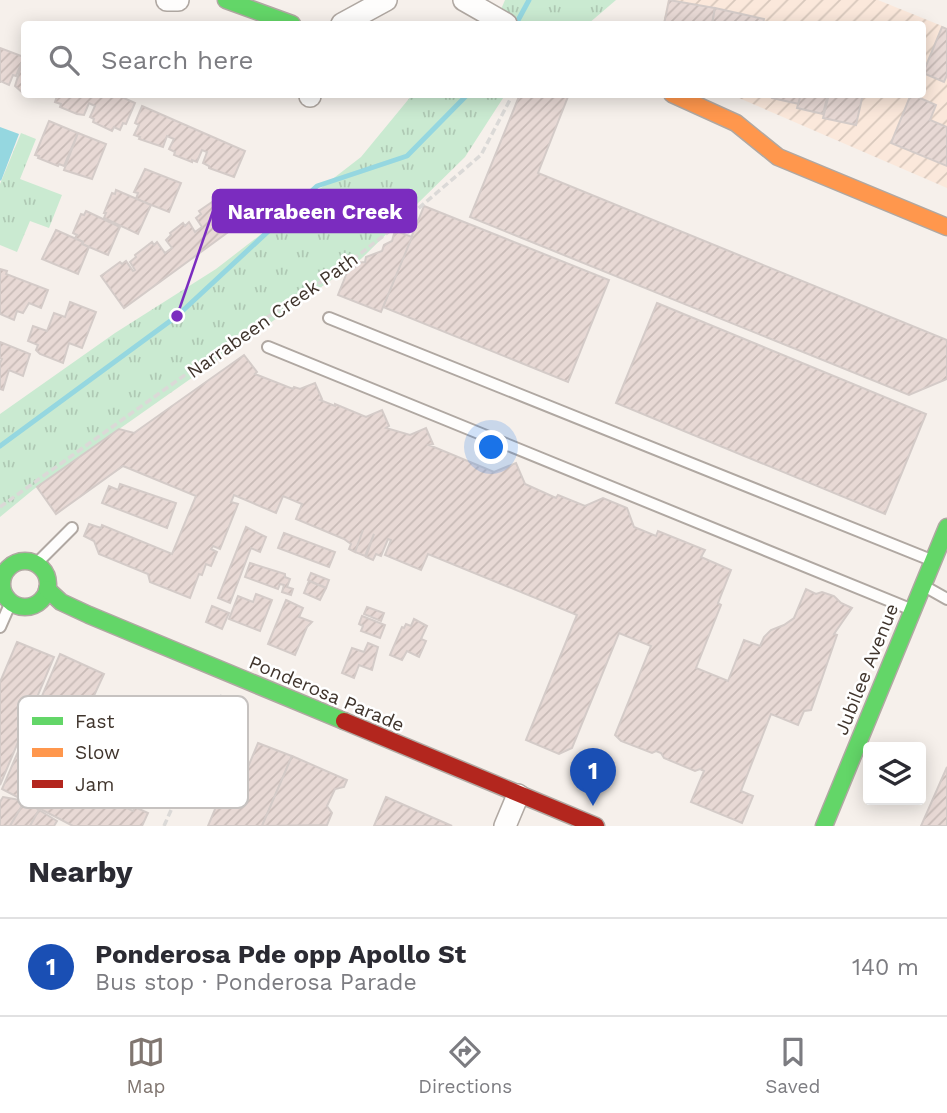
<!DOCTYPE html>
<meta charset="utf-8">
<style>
:root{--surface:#fff;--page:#f7f7f7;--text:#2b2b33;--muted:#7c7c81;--line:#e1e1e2;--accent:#807670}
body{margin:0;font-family:"Work Sans",sans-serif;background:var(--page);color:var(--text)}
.controls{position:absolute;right:21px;bottom:21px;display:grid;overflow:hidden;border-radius:7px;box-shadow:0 4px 18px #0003}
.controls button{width:63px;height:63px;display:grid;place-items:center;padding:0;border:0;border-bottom:2px solid var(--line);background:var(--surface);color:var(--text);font:35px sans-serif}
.you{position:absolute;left:492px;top:448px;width:24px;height:24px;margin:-18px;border:5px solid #fff;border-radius:50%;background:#1a73e8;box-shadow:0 0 0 10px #1a73e833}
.badge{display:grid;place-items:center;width:46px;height:46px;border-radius:50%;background:var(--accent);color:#fff;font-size:23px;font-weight:700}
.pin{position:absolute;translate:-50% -58px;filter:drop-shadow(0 2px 4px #0008)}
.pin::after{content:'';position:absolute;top:37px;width:24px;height:21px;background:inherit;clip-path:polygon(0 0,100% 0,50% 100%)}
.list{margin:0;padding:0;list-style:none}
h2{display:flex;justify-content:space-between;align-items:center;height:91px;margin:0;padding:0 28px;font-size:30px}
h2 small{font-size:23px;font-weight:400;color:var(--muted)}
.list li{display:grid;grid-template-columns:46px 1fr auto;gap:21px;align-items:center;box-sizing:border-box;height:98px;padding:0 28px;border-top:2px solid var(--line)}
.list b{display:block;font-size:26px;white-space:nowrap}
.list p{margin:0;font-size:23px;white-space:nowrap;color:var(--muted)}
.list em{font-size:23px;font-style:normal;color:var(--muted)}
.icon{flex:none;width:38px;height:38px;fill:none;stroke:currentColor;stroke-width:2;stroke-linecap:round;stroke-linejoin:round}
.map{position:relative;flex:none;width:947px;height:826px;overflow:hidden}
.search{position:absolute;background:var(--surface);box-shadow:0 4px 18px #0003;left:21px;right:21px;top:21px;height:77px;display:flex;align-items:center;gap:18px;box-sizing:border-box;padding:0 24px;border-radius:7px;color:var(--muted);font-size:26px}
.sheet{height:189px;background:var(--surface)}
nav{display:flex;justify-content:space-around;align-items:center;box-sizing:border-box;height:98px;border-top:2px solid var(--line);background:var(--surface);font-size:19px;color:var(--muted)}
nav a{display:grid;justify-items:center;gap:4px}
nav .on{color:var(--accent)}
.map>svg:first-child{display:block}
</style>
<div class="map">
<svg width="947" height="826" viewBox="0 0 947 826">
<defs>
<pattern id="industrial-furrows" width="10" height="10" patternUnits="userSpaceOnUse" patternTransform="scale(1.75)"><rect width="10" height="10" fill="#fbe8db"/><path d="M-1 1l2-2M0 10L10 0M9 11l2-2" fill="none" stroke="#d8c8bc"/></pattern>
<pattern id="grass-tufts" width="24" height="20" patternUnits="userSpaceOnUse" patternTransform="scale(1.75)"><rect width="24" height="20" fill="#caead1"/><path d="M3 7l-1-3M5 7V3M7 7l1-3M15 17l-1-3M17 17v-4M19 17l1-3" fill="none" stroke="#afc9b4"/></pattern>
<pattern id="building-hatch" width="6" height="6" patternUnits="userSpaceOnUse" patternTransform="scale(1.75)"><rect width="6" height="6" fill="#e8d9d5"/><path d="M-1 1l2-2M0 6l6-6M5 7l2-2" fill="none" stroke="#c8bbb7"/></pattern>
</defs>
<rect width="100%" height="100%" fill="#f6f0eb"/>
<!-- industrial -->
<path fill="url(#industrial-furrows)" d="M668,0h210l69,28v160l-215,-93 190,-1v-70h-259z"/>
<!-- grass -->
<g fill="url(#grass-tufts)">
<path d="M505,0h111l-28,24h-65l-24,-10z"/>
<path d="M412,95h93l-40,62 -104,102 -327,230 -34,28v-103l115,-81 101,-64 145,-112z"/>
<path d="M21,133l15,6 -16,40 42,16 -13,33 -19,-7 -13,31 -17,-7v-61z"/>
</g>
<!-- water -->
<path fill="#95d7e0" d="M0,127l19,7 -18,47 -1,-1z"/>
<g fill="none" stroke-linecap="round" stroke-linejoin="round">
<!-- stream -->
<g stroke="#95d7e0" stroke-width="5">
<path d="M516,24l13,-24"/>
<path d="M0,446l177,-130 140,-130 90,-30 61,-62"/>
</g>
</g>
<!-- building -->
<g fill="url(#building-hatch)" stroke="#d4cbc8" stroke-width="2">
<path d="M669,0l46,8 -3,16h-48z"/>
<path d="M715,8l49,11 -1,5h-51z"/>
<path d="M942,27l5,2v46l-3,7 -21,-9z"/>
<path d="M0,48l24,9 -8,19 -3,-1 -4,10 -9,-4v2z"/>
<path d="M24,57v37l-9,-8z"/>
<path d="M115,94l20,9 -9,21 -3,-1 -3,7 -6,-3 -2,4 -19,-9 1,-3 -4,-2 5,-11 -6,-3 -5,12 -7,-1 -17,-7 1,-3 -6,-2 2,-6 -3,-1z"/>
<path d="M520,94h49l-31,79 409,167v39l-38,16 -439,-178z"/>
<path d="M773,94h28l-2,10 -27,-6z"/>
<path d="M801,94h27l-5,20 -26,-6z"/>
<path d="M829,94h34l-7,31 -33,-7z"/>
<path d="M911,94l25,11 -6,15 17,7v39l-56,-23z"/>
<path d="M142,106l103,45 -11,26 -25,-9v-2l-6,-3 4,-11 -5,-2 -5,12 -5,-2v2l-18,-7 1,-3 -6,-3 5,-10 -7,-3 -4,11 -24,-8 1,-2 -6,-2 5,-10 -4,-2z"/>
<path d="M49,121l29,12 -14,33 -5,-2 -1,2 -20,-8 1,-2 -4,-1z"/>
<path d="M78,133l28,11 -14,35 -28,-9z"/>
<path d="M145,169l36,14 -12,29 -33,-13 2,-6 -4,-1z"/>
<path d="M116,190l35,15 -13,29 -34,-16 2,-5h-2l8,-20 3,1z"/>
<path d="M221,198l6,9 3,-2 12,17 -118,86 -23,-32 19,-14 2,2 4,-3 7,10 2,-1 -5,-8 6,-5 -1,-2 17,-13 2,3 3,-3 8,11 7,-5 -6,-8 5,-5 -1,-2 13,-10 2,3 4,-4 6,10 7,-5 -6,-9 5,-4 -2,-3 16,-11 1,2z"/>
<path d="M424,206l185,74 -41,102 -185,-75z"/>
<path d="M86,211l34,16 -12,28 -26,-11 1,-2 -8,-4 2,-3 -4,-2 8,-19 3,1z"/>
<path d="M56,230l27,12 -1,2 7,3 -11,27 -36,-15z"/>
<path d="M399,232l13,5 -31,75 -43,-17 10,-25 7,-3 1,-4 9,-1 1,-5 16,-6 2,-6 8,-4 2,-7z"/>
<path d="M0,269l7,2 -1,3 42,16 -7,18 -12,-5 -6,10 -6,-2 -3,9 -14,-6z"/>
<path d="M70,302l26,10 -14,36 -13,-5 -6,20 -23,-9 -4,-4 2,-5 -10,-4 5,-15 14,5 7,-18 11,4z"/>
<path d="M657,303l269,111 -41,100 -269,-111z"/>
<path d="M0,342l30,12 -7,22 -14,-6 -6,20 -3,-1v-26l2,-4 -2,-1z"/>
<path d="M244,355l13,17 -2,2 38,15 1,-2 6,2 15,-6 7,16 -2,1 15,6v-2l31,13 16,-7 7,16 -3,2 24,7 16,-7 7,16 -4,1 65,27 22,-9 9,21 31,14 2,-3 27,11 18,-8 24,10 7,19 22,9 2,-5 47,19 -4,7 30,13 -13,33 3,2 -25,63 32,13 16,-41 16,6 4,-9 7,-7 13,-5 10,-7 12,-29 10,5 6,-2 12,4 7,7 11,5 -18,26 3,1 -26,75 -7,1 -6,14 -27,-11 -30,77 12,5 -11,27 -51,-21 13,-31 -4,-2 -5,2 -31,-13 -3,-5 -5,-2 -4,2 -31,-12 -6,-6 36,-89 -32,-13 -47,115 -13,6 -33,-14 51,-125 -149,-61 -7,16 -36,-15 6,-15 -3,-1 -7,17 -5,-2 -3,6 -7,-3 8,-23 -9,22 -10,-4 8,-22 -8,22 -6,-3 2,-5 -7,-5 -48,-20 6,-15 -19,-8 -7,17 -42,-18 -3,7 7,2 -18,45 -7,-3 -2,3 6,3 -6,14 -5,-2 -4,11 -3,-1 -9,24 -40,-16 -2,-8 -49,-20 -5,-13 -10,-5 5,-12 12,4 1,-3 70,29 24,-58 -73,-30 -67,48 -19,-27 82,-58 15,4z"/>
<path d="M120,484l56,19 -9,25 -65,-25 7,-17 9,4z"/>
<path d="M246,527l20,10 -6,15 -9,-4 -21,55 -12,-5z"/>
<path d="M284,533l51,19 -6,15 -51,-19z"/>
<path d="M250,563l35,11v3l5,2 -3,8 6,2 -2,6 -9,-3 2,-7 -4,-1 -2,5 -33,-12z"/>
<path d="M311,573l18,7 -3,8 -18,-8z"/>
<path d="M309,581l17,7 -6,12 -16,-7z"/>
<path d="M256,594l16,6 -12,31 -31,-12 9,-23 15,6z"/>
<path d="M286,600l17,8 -4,9 13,5 -5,5 -12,28 -27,-11z"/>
<path d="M212,606l17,7 -7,16 -16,-7z"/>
<path d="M367,607l17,6 -3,8 -17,-7z"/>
<path d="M362,616l23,9 -5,13 -19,-7 2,-5 -4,-2z"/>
<path d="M414,619l13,7 -6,13 5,2 -7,16 -12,-6 -5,9 -12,-5 12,-28 2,1 2,-4 5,2z"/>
<path d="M17,642l37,15 -54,128v-103z"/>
<path d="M368,643l10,4 -6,23 -13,-5 -5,13 -12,-5 10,-25 12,4z"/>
<path d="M60,654l44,20 -12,26 -5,-2 -1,3 5,2 -18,40 -5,-2 -3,6 5,2 -8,20 -10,-4 -2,5 4,8 4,2 2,-6 16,7 -2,4 14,6 3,-6 29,14 -2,5 15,7 2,-4 13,6 -6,13h-69l-71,-37z"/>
<path d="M258,743l34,13 -30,70h-54l22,-53 13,6z"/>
<path d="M292,756l55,24 -3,7 -9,2 -8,17 5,7 -5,12 -65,1z"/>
<path d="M947,767v59h-26z"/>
<path d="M3,797l22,4 -15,25h-10v-24z"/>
<path d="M386,797l66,29h-78z"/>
<path d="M25,801l14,9 -9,16h-20z"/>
<path d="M39,810l18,11 -3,5h-24z"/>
</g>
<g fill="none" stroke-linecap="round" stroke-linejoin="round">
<defs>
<g id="lane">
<path d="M329,318l602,242"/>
<path d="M268,347l642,262"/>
<path d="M36,564l36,-36"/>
<path d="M924,586l23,13"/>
<path d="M0,627l11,-25"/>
</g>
<g id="street">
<path d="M167,0h11"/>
<path d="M464,0l42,24"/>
<path d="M342,24l44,-24"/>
<path d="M310,96v-2"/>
<path d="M505,826l13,-31"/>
</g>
<g id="fast">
<path d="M226,0l66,24"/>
<circle cx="25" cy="584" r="23"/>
<path d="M47,589l14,13 28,13 255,106"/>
<path d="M824,826l123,-299"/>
</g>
<path id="slow" d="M672,94l64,29 42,34 169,70"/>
<path id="jam" d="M344,721l252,105"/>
</defs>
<!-- lane casing -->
<use href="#lane" stroke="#b0a8a2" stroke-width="14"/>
<!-- street casing -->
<use href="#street" stroke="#b0a8a2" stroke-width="24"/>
<!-- fast casing -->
<use href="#fast" stroke="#b0a8a2" stroke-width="19"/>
<!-- slow casing -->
<use href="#slow" stroke="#b0a8a2" stroke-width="19"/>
<!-- jam casing -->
<use href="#jam" stroke="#b0a8a2" stroke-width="19"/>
<!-- path -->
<g stroke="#dbd9d7" stroke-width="3.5" stroke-dasharray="7 3.5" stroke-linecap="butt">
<path d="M0,507l248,-177 91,-60 74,-57 68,-58 32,-61"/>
<path d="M164,826l58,-131"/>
</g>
<!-- lane -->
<use href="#lane" stroke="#fefdfc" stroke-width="10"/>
<!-- street -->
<use href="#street" stroke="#fefdfc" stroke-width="21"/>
<!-- fast -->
<use href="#fast" stroke="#63d668" stroke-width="16"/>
<!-- slow -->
<use href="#slow" stroke="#ff974d" stroke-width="16"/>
<!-- jam -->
<use href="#jam" stroke="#b3261e" stroke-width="16"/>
</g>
<g text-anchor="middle" stroke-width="5" stroke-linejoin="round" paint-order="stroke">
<!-- street labels -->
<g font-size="19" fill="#40352d" stroke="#fff">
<text transform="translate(272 315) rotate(-35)" y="7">Narrabeen Creek Path</text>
<text transform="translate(866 669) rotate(-68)" y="7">Jubilee Avenue</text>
<text transform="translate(327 693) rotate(23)" y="7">Ponderosa Parade</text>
</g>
</g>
<!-- legend -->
<rect x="18" y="696" width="230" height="112" rx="10" fill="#fff" stroke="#c6c2c0" stroke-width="2"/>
<rect x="32" y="717" width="31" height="8" fill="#63d668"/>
<rect x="32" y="748" width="31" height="9" fill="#ff974d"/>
<rect x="32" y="780" width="31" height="8" fill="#b3261e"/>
<g font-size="19" fill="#40352d">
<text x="75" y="728">Fast</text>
<text x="75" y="759">Slow</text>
<text x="75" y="791">Jam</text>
</g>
<!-- callouts -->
<path fill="none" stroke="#7b2cbf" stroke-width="2.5" d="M177 316L213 211"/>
<circle fill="#7b2cbf" stroke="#fff" stroke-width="2.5" cx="177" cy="316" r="7"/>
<rect fill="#7b2cbf" stroke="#7b2cbf" stroke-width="2.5" x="213" y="190" width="203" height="42" rx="7"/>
<g font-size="21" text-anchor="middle" font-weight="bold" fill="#fff">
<text x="315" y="219">Narrabeen Creek</text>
</g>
</svg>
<div class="controls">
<button><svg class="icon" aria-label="layers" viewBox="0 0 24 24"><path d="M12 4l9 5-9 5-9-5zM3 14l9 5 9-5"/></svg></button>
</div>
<div class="you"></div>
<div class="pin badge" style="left:593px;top:806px;background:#1a4fb4">1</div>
<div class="search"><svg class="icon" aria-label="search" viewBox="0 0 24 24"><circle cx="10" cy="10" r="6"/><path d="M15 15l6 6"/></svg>Search here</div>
</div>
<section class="sheet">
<h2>Nearby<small></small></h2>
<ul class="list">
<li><span class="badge" style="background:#1a4fb4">1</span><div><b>Ponderosa Pde opp Apollo St</b><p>Bus stop · Ponderosa Parade</p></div><em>140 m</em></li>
</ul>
</section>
<nav>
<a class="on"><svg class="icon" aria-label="map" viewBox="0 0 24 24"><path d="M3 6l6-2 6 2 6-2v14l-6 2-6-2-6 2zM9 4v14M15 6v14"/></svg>Map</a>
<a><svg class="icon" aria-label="directions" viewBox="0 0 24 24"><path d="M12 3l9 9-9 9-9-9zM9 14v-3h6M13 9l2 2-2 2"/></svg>Directions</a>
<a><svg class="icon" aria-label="saved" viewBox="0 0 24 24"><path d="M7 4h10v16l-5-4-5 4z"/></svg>Saved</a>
</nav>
